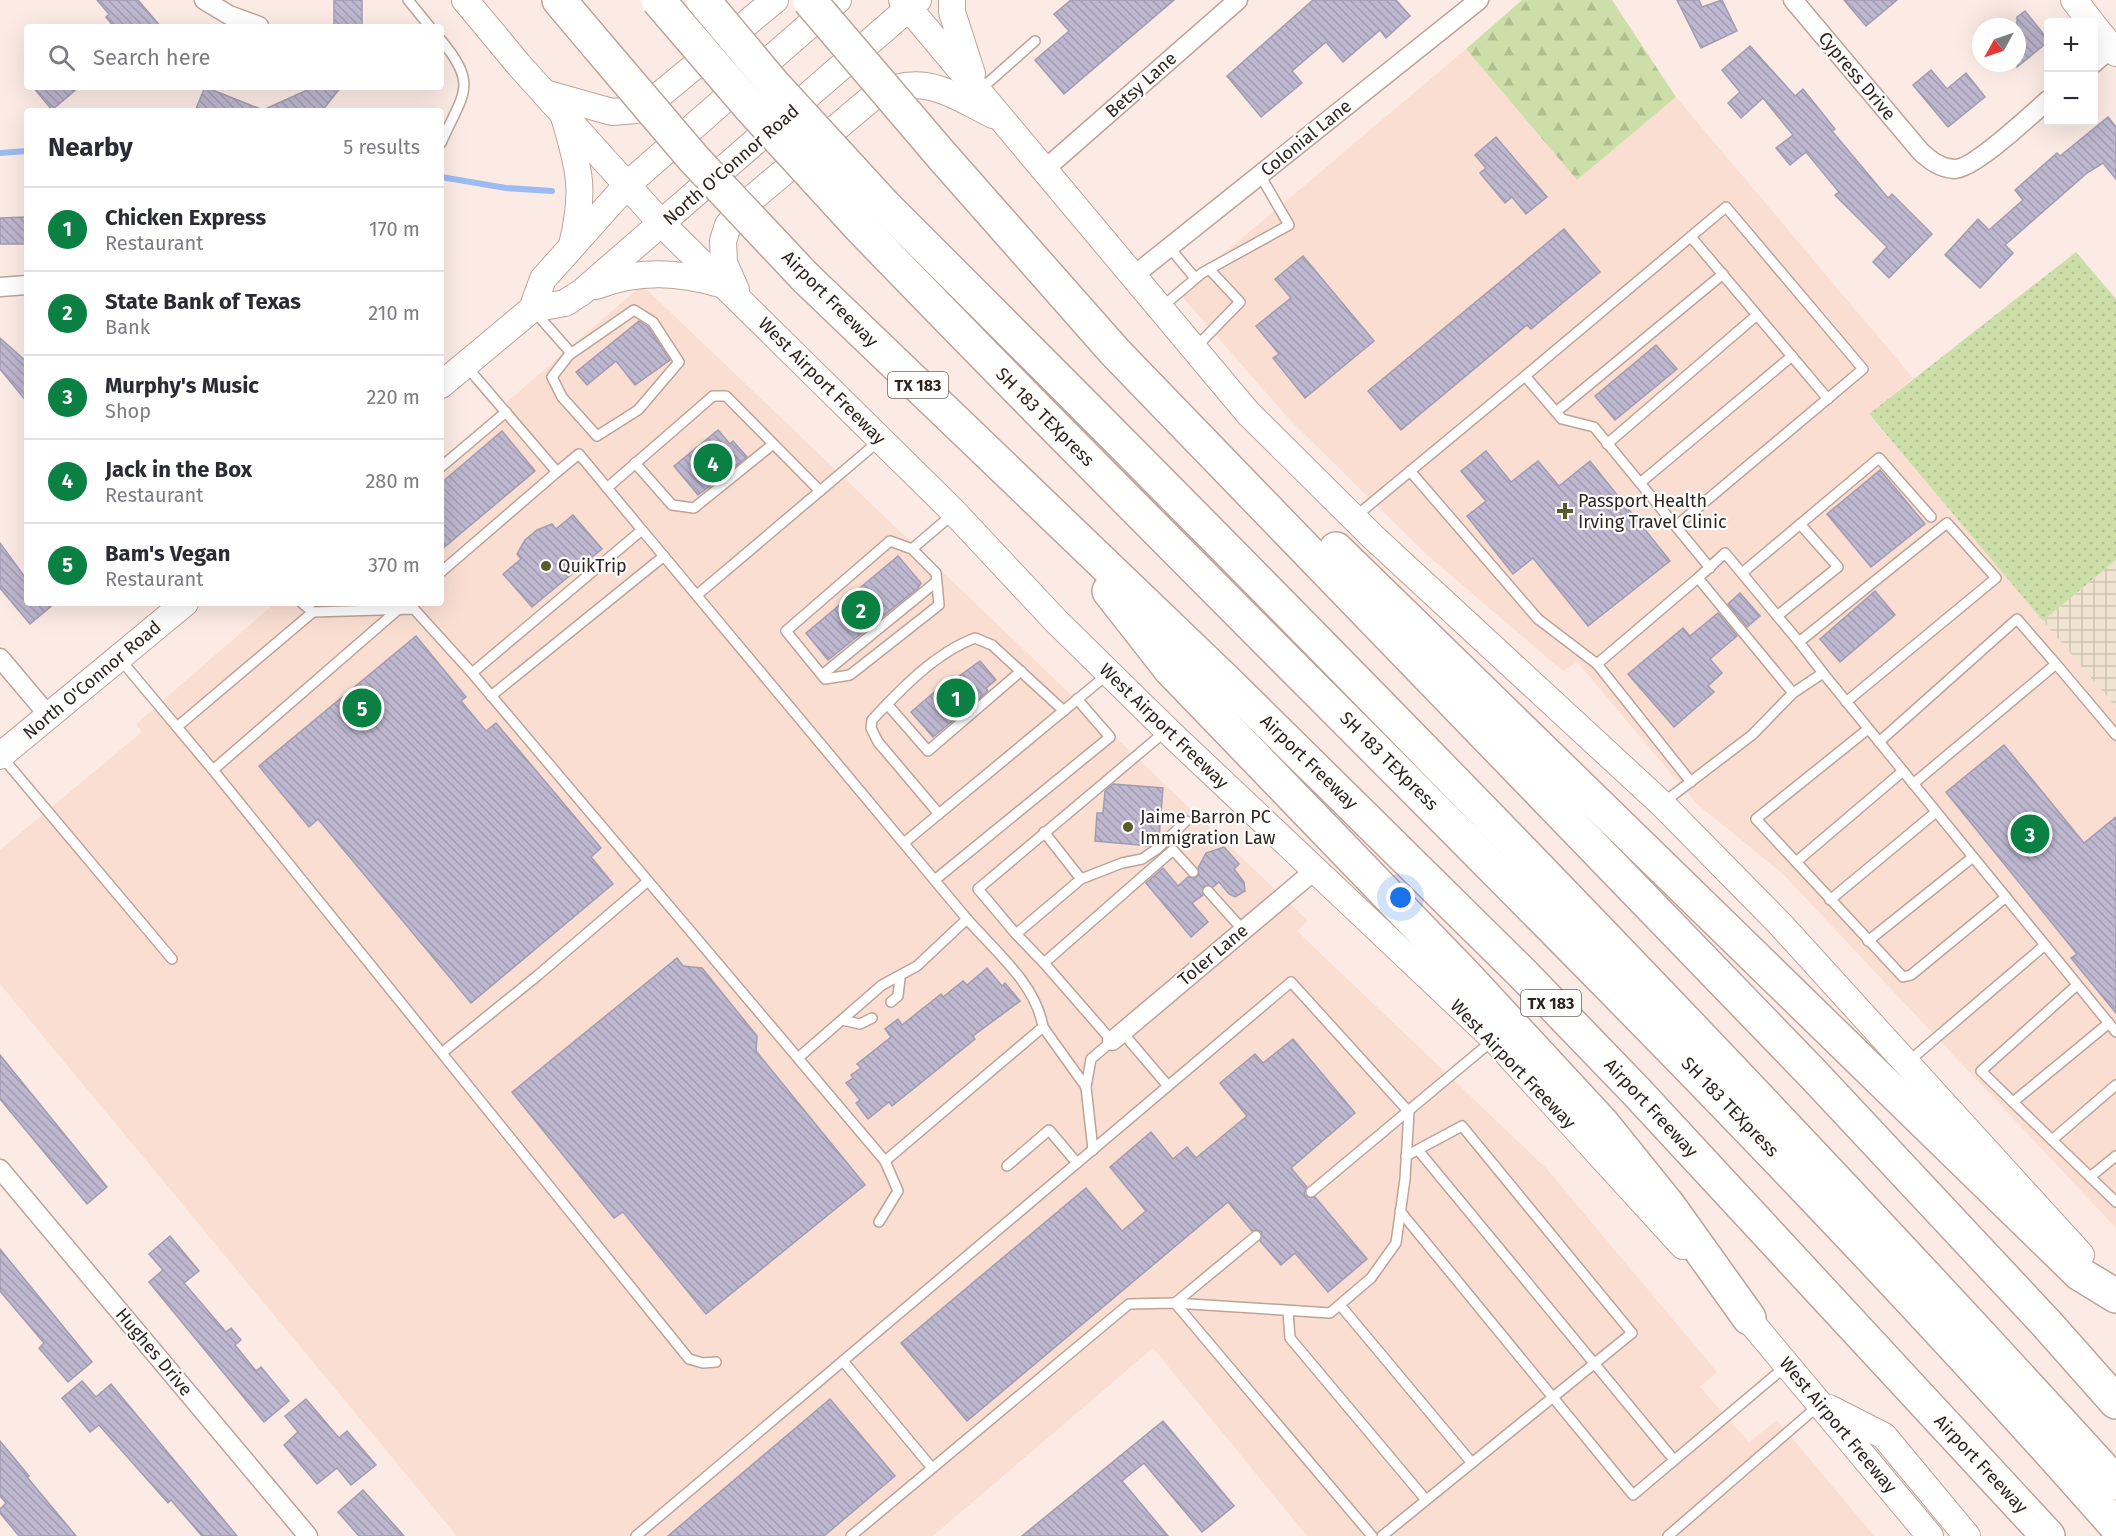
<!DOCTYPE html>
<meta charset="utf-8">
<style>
:root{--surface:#fff;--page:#f2f2f3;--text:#2b2b33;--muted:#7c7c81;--line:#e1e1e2;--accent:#0b8043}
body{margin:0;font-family:"Fira Sans",sans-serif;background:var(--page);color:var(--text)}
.controls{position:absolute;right:18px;top:18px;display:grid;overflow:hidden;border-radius:6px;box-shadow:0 6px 24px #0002}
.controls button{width:54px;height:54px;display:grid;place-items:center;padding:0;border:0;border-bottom:2px solid var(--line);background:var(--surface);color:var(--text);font:30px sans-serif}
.compass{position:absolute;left:1972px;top:18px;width:54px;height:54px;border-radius:50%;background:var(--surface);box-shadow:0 6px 24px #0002;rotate:230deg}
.you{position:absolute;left:1401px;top:898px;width:21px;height:21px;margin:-15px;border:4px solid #fff;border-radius:50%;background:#1a73e8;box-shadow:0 0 0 9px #1a73e833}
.badge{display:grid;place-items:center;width:39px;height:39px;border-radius:50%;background:var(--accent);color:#fff;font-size:20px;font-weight:700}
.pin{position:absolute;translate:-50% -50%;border:3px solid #fff;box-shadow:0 2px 6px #0006}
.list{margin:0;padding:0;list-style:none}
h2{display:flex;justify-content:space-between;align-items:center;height:78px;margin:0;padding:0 24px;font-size:26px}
h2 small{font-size:20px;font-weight:400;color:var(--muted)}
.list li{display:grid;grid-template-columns:39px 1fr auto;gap:18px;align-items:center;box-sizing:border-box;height:84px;padding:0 24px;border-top:2px solid var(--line)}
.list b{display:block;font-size:22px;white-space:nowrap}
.list p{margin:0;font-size:20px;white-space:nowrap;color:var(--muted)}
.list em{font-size:20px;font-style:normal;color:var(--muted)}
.icon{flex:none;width:33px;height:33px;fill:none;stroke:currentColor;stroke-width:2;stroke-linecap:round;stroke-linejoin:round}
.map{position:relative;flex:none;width:2116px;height:1536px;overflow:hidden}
.search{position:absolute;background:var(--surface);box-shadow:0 6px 24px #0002;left:24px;top:24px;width:420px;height:66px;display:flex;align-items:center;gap:15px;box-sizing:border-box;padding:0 21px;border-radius:6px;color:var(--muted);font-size:22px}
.panel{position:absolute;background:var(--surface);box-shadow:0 6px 24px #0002;left:24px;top:108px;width:420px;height:498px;border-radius:6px}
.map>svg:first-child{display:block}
</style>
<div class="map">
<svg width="2116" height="1536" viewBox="0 0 2116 1536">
<defs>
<pattern id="industrial-grid" width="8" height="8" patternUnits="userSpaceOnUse" patternTransform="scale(1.5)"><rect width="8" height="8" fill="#f0e3cf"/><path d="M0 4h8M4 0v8" fill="none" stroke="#cec3b1"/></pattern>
<pattern id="grass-dots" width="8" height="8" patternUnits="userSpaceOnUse" patternTransform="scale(1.5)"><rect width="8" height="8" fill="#cddfa8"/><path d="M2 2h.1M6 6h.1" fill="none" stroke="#b0bf90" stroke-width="1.8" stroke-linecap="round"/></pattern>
<pattern id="forest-firs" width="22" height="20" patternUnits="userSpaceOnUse" patternTransform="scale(1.5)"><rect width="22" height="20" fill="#cddfa8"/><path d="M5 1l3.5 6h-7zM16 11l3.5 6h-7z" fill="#b0bf90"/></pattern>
<pattern id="building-back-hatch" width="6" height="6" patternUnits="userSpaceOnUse" patternTransform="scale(1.5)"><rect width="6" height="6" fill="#bdb7cf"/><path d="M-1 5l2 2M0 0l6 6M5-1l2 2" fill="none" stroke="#a39db1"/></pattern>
</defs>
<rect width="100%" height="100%" fill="#fcebe4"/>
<!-- built -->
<g fill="#faded2">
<path d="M1466,49l111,131 99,-83 237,281 -44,37 247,292v521l-334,-355 -85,-69 -120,-142 -14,9 -136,-116 -137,-135 -112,-128z"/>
<path d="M642,285l666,636 -11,10 250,238 170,203 -17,15 49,55 28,-22 97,116h-567l-154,-188 -220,188h-476l-457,-552v-134l142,-118 -6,-8 139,-121h166v-144z"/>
</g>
<!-- industrial -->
<path fill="url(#industrial-grid)" d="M2116,560v147l-73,-86z"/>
<!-- grass -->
<path fill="url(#grass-dots)" d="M2076,252l40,47v261l-73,61 -174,-207z"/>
<!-- forest -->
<path fill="url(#forest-firs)" d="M1522,0h90l64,97 -99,83 -111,-131z"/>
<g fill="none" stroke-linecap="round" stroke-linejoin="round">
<!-- stream -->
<g stroke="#9cbbf2" stroke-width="6">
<path d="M0,153l27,-2"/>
<path d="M441,177l65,11 46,3"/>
</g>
</g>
<!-- building -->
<g fill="url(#building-back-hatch)" stroke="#a29cb3" stroke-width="1.5">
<path d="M97,0h41l23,27h-47l-8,-10 3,-3z"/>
<rect x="334" y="0" width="28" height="27"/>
<path d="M1071,0h103l-110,94 -29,-34 34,-29 -15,-17z"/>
<path d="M1313,0h83l14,16 -24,22 -6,-8 -37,32 -17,-20 -34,29 10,12 -41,34 -34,-41z"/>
<path d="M1677,0h22l3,7 20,-7 15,31 -36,17z"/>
<path d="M1844,0h53l-31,26z"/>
<path d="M2025,11l24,30 -32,26v-50z"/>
<path d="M1750,46l45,50 8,-7 32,40 -3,2 56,67 4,-4 40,40 -43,44 -16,-16 14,-15 -52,-52 4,-3 -33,-40 -16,13 -14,-17 17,-13 -30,-37 -22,20 -13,-15 12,-11 -18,-22z"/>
<path d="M1931,70l16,19 19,-16 19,24 -37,30 -35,-42z"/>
<path d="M33,87h46l-27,23z"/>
<path d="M205,87l58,23 51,-23h27l-19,24h-127z"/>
<path d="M2108,117l8,10v52l-13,-16 -16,10 -82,72 8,8 -33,35 -35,-33 33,-36 11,11 34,-30 -8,-10 42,-37 3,3z"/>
<path d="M1496,137l51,60 -21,17 -14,-17 -7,6 -25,-30 6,-5 -11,-13z"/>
<path d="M25,217l1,27h-26v-26z"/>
<path d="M1564,229l36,43 -69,57 -4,-4 -126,105 -33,-39z"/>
<path d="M1303,256l71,85 -69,57 -32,-40 6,-4 -23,-28 35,-28 -16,-19z"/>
<path d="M639,321l9,6 22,33 -35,25 -19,-24 -29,24 -11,-13z"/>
<path d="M0,338l27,24v40l-27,-33z"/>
<path d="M1656,345l21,24 -62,51 -20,-24z"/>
<path d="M718,430l12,14 3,-3 14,16 -49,38 -24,-29z"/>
<path d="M502,431l33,40 -94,79v-67z"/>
<path d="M1486,451l25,31 27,-21 21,25 31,-25 80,100 -82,65 -55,-68 -20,16 -46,-58 19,-15 -25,-30z"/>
<path d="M1880,470l45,54 -54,43 -44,-53z"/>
<path d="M573,515l29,34 -70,58 -29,-33 18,-15 -4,-5 8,-14 12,-10 15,-6 4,5z"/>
<path d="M0,543l27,37v23h28l-25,21 -30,-36z"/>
<path d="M898,556l23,27 -3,5 -90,72 -22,-27z"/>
<path d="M1875,591l20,24 -55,47 -20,-23z"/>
<path d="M1740,593l20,23 -13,11 -19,-23z"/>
<path d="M1718,613l19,23 -27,23 12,14 -14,13 6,6 -40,35 -46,-53 55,-46 7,8z"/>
<path d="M416,636l50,61 -5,4 25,30 10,-8 105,125 -10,9 22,27 -142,119 -153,-184 -9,8 -50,-61z"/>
<path d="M980,661l16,19 -10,8 2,3 -55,46 -22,-25 42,-36 2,3z"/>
<path d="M2004,745l80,98 32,-26v196l-45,-55 6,-4 -131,-162z"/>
<path d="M1113,784l50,4 -4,50 -9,8 -55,-5 2,-28h6l2,-22z"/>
<path d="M1224,847l15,17 -5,5 10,13 1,9 -10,6 -6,-3 -10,-12 -6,5 -9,-1 -1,9 -11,8 16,19 -17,15 -45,-54 17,-15 15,18 10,-9 7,1 4,-3 -1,-7 8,-15z"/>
<path d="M677,958l6,8 19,2 55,68 -1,15 109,134 -159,129 -83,-102 -9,6 -102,-126z"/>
<path d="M987,968l15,18 3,-3 15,18 -47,35 2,3 -83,67 -3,-4 -21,17 -12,-16 4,-3 -14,-17 7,-5 -2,-3 10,-7 -4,-4 34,-27 -6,-8 13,-10 4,6 39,-31 2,3 20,-16 4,4z"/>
<path d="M1293,1039l62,74 -64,55 16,19 -3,6 2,4h9l52,62 -39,33 -33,-39 -14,12 -21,-24 2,-9 -4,-2 -6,1 -24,-29 -261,219 -66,-78 185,-155 36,43 24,-20 -36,-44 41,-35 22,27 14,-12 9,11 51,-42 -27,-33 35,-29 8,9z"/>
<path d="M0,1055l107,132 -20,17 -87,-105z"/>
<path d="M170,1236l29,35 -15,12 42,49 5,-4 10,12 -6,5 21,26 5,-4 28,34 -25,21 -115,-140 14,-12 -14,-16z"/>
<path d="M0,1249l92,113 -24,20 -29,-34 5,-5 -44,-52z"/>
<path d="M82,1381l14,16 15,-13 126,152h-35l-31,-36 -3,3 -69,-78 -9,7 -28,-34z"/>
<path d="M306,1399l33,39 8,-7 29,34 -25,20 -14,-17 -20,16 -33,-39 14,-13 -13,-16z"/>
<path d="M830,1399l65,77 -71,60h-156z"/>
<path d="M1163,1421l71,85 -32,26 -58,-69 -22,18 46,55h-146z"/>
<path d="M0,1441l29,35 -2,1 49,59h-57l-19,-23v-4l6,-6 -6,-7z"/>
<path d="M363,1490l41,46h-45l-21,-24z"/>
</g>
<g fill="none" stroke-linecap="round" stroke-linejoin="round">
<defs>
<g id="lane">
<path d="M408,0l22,27"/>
<path d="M441,40c38,46 22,53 0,103"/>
<path d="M981,89l54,-48"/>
<path d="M1691,237l137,162"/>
<path d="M1169,247l26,31"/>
<path d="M1162,307l40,-34 87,-48 -29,-50"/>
<path d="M634,310l19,12 26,40 -41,48 -41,26 -35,-39 -10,-20 17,-22z"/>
<path d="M535,312l36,41"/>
<path d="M1196,347l44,-45 -31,-33"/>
<path d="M1556,412l167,-138"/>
<path d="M1607,444l150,-129"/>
<path d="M635,463l37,42 22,3 78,-63"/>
<path d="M441,467l65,-55"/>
<path d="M1410,471l128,148 59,45"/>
<path d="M1640,483l152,-127"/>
<path d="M607,488l106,-92h13l94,95"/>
<path d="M1356,516l169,-140"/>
<path d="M1676,526l187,-157 -137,-162 -201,169 37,43 32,8 116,141"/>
<path d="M642,530l325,389 -50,47 -35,19 -84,73"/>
<path d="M912,549l24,24 3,32 -89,70 -25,4 -39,-48 104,-90 22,8 41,-35"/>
<path d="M441,572l116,-100"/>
<path d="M1742,573l137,-115 52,59"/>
<path d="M1698,578l27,-25 74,89"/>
<path d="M697,595l182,-154"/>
<path d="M302,603l11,9 101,-3 58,64 170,-143 -63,-76 -22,18 -90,-105"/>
<path d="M1777,616l61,-49 -38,-43"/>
<path d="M120,659l93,111 188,-163"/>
<path d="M2056,664l60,71"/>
<path d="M472,673l413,488 13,30 -19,31"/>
<path d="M1823,673l-24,-31 148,-119 49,55 -150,124"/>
<path d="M822,675l114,-93"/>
<path d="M1793,693l30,-20 293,359"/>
<path d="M491,696l173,-140"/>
<path d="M887,704l41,47 93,-80"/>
<path d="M177,727l136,-115"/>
<path d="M1868,729l-112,90 147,158 8,-2 95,-78"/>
<path d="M1879,742l138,-123 39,45 -143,120"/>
<path d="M2,757l170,202"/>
<path d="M213,770l476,589 14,4 13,-1"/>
<path d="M1664,802l88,-67 41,-42 -95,-115 -101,86 94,118"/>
<path d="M939,814l-61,-72 -7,-14 1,-8c29,-31 63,-67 103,-82l17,7 72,66"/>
<path d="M1044,832l37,47 -65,55 -38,-45 189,-159"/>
<path d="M905,842l203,-168"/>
<path d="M1796,862l107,-91"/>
<path d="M936,879l174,-142 -33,-38"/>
<path d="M1081,879l41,-16 20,-4 15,-10 29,-28"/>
<path d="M1208,891l35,39"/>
<path d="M1830,900l106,-88"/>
<path d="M1016,934l28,29"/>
<path d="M1868,941l105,-84"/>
<path d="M2077,985l-96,86 135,131"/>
<path d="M891,1002l7,-6 2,-18"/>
<path d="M842,1020l18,4 12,-6"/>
<path d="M1043,1027l43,60"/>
<path d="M1122,1032l46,54"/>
<path d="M443,1052l94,-76 111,-95"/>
<path d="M1909,1061l136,-116"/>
<path d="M2013,1102l96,-79"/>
<path d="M2052,1140l64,-55"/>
<path d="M1093,1150l-7,-63 5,-28 21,-18 -68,-78 129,-113 20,22"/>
<path d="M1418,1150l256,310"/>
<path d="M885,1161l158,-134c-7,-43 -48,-76 -76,-108"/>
<path d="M1007,1166l42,-36 28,33"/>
<path d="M2090,1177l26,-21"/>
<path d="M1311,1192l181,-151"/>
<path d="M1400,1211l233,284 153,-129"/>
<path d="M1256,1236l-81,67 197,233"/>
<path d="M1340,1305l132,158"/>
<path d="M1288,1311l2,27 136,162"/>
<path d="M843,1361l89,107"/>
<path d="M636,1536l655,-554 118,130 -4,67 -9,64 -25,35 -41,35 -155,-10 -46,1 -278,232"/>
<path d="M1382,1536l250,-203 -170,-207 -56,30"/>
<path d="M1668,1536l150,-130"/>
</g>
<g id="street">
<path d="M204,0l25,15 30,11"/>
<path d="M1793,0l128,152c10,9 19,16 33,17 19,1 78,-55 94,-69"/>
<path d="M2094,63l22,-19"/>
<path d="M1044,170l194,-170"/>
<path d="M1132,277l347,-277"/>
<path d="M0,287l27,-2"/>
<path d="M0,658l49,58"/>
<path d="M1112,1041l203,-171"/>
<path d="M0,1169l308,367"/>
</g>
<g id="secondary">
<path d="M465,0l54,65 143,159 292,288 102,109 111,109 327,309 189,207"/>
<path d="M902,0l346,413 125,124 289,267 118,120 301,331"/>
<path d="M952,0v12l20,62"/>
<path d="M2074,0l17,22"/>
<path d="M2094,26l22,27"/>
<path d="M548,94l64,18 24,-2 26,-17 113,-93"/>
<path d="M565,120c15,50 20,73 7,125"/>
<path d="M596,286c43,-17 84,-14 128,-1"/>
<path d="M736,290l-12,-27 -1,-22 5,-16 20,-23 125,-105c49,-26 76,-4 120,18"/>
<path d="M532,309l11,-30 84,-94 211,-185"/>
<path d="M441,385l91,-76 33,-6 17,-11 336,-292"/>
<path d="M0,756l185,-153"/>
<path d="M1736,1304l194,232"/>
<path d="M1829,1408l55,28 83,100"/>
</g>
<g id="highway">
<path d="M559,0l38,45"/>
<path d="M943,157l172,195 699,723 232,248 70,79"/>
<path d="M884,205c419,418 834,840 1232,1278"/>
<path d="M860,227c417,434 857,846 1256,1299"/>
<path d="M805,277l422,405 296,292 112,116 413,446"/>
<path d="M1336,549l744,725 36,22"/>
<path d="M1109,591l61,78 297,308 136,147 66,82 80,112"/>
</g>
</defs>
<!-- lane casing -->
<use href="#lane" stroke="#bda398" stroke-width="12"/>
<!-- street casing -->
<use href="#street" stroke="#bda398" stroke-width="21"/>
<!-- secondary casing -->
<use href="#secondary" stroke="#bda398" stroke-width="28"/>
<!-- highway casing -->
<use href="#highway" stroke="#bda398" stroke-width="36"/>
<!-- lane -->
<use href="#lane" stroke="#fff" stroke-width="9"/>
<!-- street -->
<use href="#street" stroke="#fff" stroke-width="18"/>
<!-- secondary -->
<use href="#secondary" stroke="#fff" stroke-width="26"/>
<!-- highway -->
<use href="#highway" stroke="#fff" stroke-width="33"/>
<defs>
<g id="highway-bridge">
<path d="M658,0l92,107 110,120"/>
<path d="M703,0l71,85 110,120"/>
<path d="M809,0l134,157"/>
<path d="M597,45l97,114 111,118"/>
</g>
</defs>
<!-- highway-bridge casing -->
<use href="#highway-bridge" stroke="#bda398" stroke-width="36" stroke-linecap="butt"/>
<!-- highway-bridge -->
<use href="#highway-bridge" stroke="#fff" stroke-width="33"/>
</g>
<!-- markers -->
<g fill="#565c2a" stroke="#fff" stroke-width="2">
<path d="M1562 502h6v6h6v6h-6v6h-6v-6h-6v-6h6z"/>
<circle cx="546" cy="566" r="6"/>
<circle cx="1128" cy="827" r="6"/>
</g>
<g text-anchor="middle" stroke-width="4.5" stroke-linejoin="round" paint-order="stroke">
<!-- shield labels -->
<g fill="#fff" stroke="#6d6663" stroke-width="1.5">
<rect x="888" y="372" width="60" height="26" rx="4.5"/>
<rect x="1521" y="990" width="60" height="26" rx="4.5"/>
</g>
<g font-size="16" font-weight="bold" fill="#2e2420">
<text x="918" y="391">TX 183</text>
<text x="1551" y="1009">TX 183</text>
</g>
<!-- street labels -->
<g font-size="18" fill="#2e2420" stroke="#fff">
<text transform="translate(1857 76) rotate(50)" y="6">Cypress Drive</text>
<text transform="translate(1141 85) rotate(-42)" y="6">Betsy Lane</text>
<text transform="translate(1306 138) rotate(-39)" y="6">Colonial Lane</text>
<text transform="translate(731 165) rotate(-41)" y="6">North O'Connor Road</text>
<text transform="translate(830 299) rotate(45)" y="6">Airport Freeway</text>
<text transform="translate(822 381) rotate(45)" y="6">West Airport Freeway</text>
<text transform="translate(1045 417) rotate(45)" y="6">SH 183 TEXpress</text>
<text transform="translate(92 680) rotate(-40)" y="6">North O'Connor Road</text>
<text transform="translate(1164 726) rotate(44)" y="6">West Airport Freeway</text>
<text transform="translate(1389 761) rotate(45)" y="6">SH 183 TEXpress</text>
<text transform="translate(1309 762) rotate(44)" y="6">Airport Freeway</text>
<text transform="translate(1213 955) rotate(-40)" y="6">Toler Lane</text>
<text transform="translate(1513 1064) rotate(46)" y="6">West Airport Freeway</text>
<text transform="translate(1730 1107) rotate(46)" y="6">SH 183 TEXpress</text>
<text transform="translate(1651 1108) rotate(47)" y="6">Airport Freeway</text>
<text transform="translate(154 1352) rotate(50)" y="6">Hughes Drive</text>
<text transform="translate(1838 1425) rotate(50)" y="6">West Airport Freeway</text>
<text transform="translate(1981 1464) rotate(47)" y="6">Airport Freeway</text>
</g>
<!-- poi labels -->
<g font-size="18" fill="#2e2420" stroke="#fff" text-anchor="start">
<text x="1578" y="507">Passport Health<tspan x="1578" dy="21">Irving Travel Clinic</tspan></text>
<text x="558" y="572">QuikTrip</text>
<text x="1140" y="823">Jaime Barron PC<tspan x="1140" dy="21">Immigration Law</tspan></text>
</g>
</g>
</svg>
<div class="controls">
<button>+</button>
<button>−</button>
</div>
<svg class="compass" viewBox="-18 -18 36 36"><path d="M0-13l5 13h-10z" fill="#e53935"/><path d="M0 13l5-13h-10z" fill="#7c7c81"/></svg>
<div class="you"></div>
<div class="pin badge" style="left:956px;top:698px">1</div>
<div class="pin badge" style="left:861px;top:610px">2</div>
<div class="pin badge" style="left:2030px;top:834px">3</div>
<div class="pin badge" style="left:713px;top:463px">4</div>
<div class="pin badge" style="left:362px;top:708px">5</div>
<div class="search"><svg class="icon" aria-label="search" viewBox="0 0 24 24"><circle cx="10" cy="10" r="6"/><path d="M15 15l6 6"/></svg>Search here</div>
<section class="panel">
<h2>Nearby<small>5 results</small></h2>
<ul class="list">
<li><span class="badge">1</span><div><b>Chicken Express</b><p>Restaurant</p></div><em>170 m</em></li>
<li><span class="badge">2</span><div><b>State Bank of Texas</b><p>Bank</p></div><em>210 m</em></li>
<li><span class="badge">3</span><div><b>Murphy's Music</b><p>Shop</p></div><em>220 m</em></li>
<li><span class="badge">4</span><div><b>Jack in the Box</b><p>Restaurant</p></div><em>280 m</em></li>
<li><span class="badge">5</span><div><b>Bam's Vegan</b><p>Restaurant</p></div><em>370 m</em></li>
</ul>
</section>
</div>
